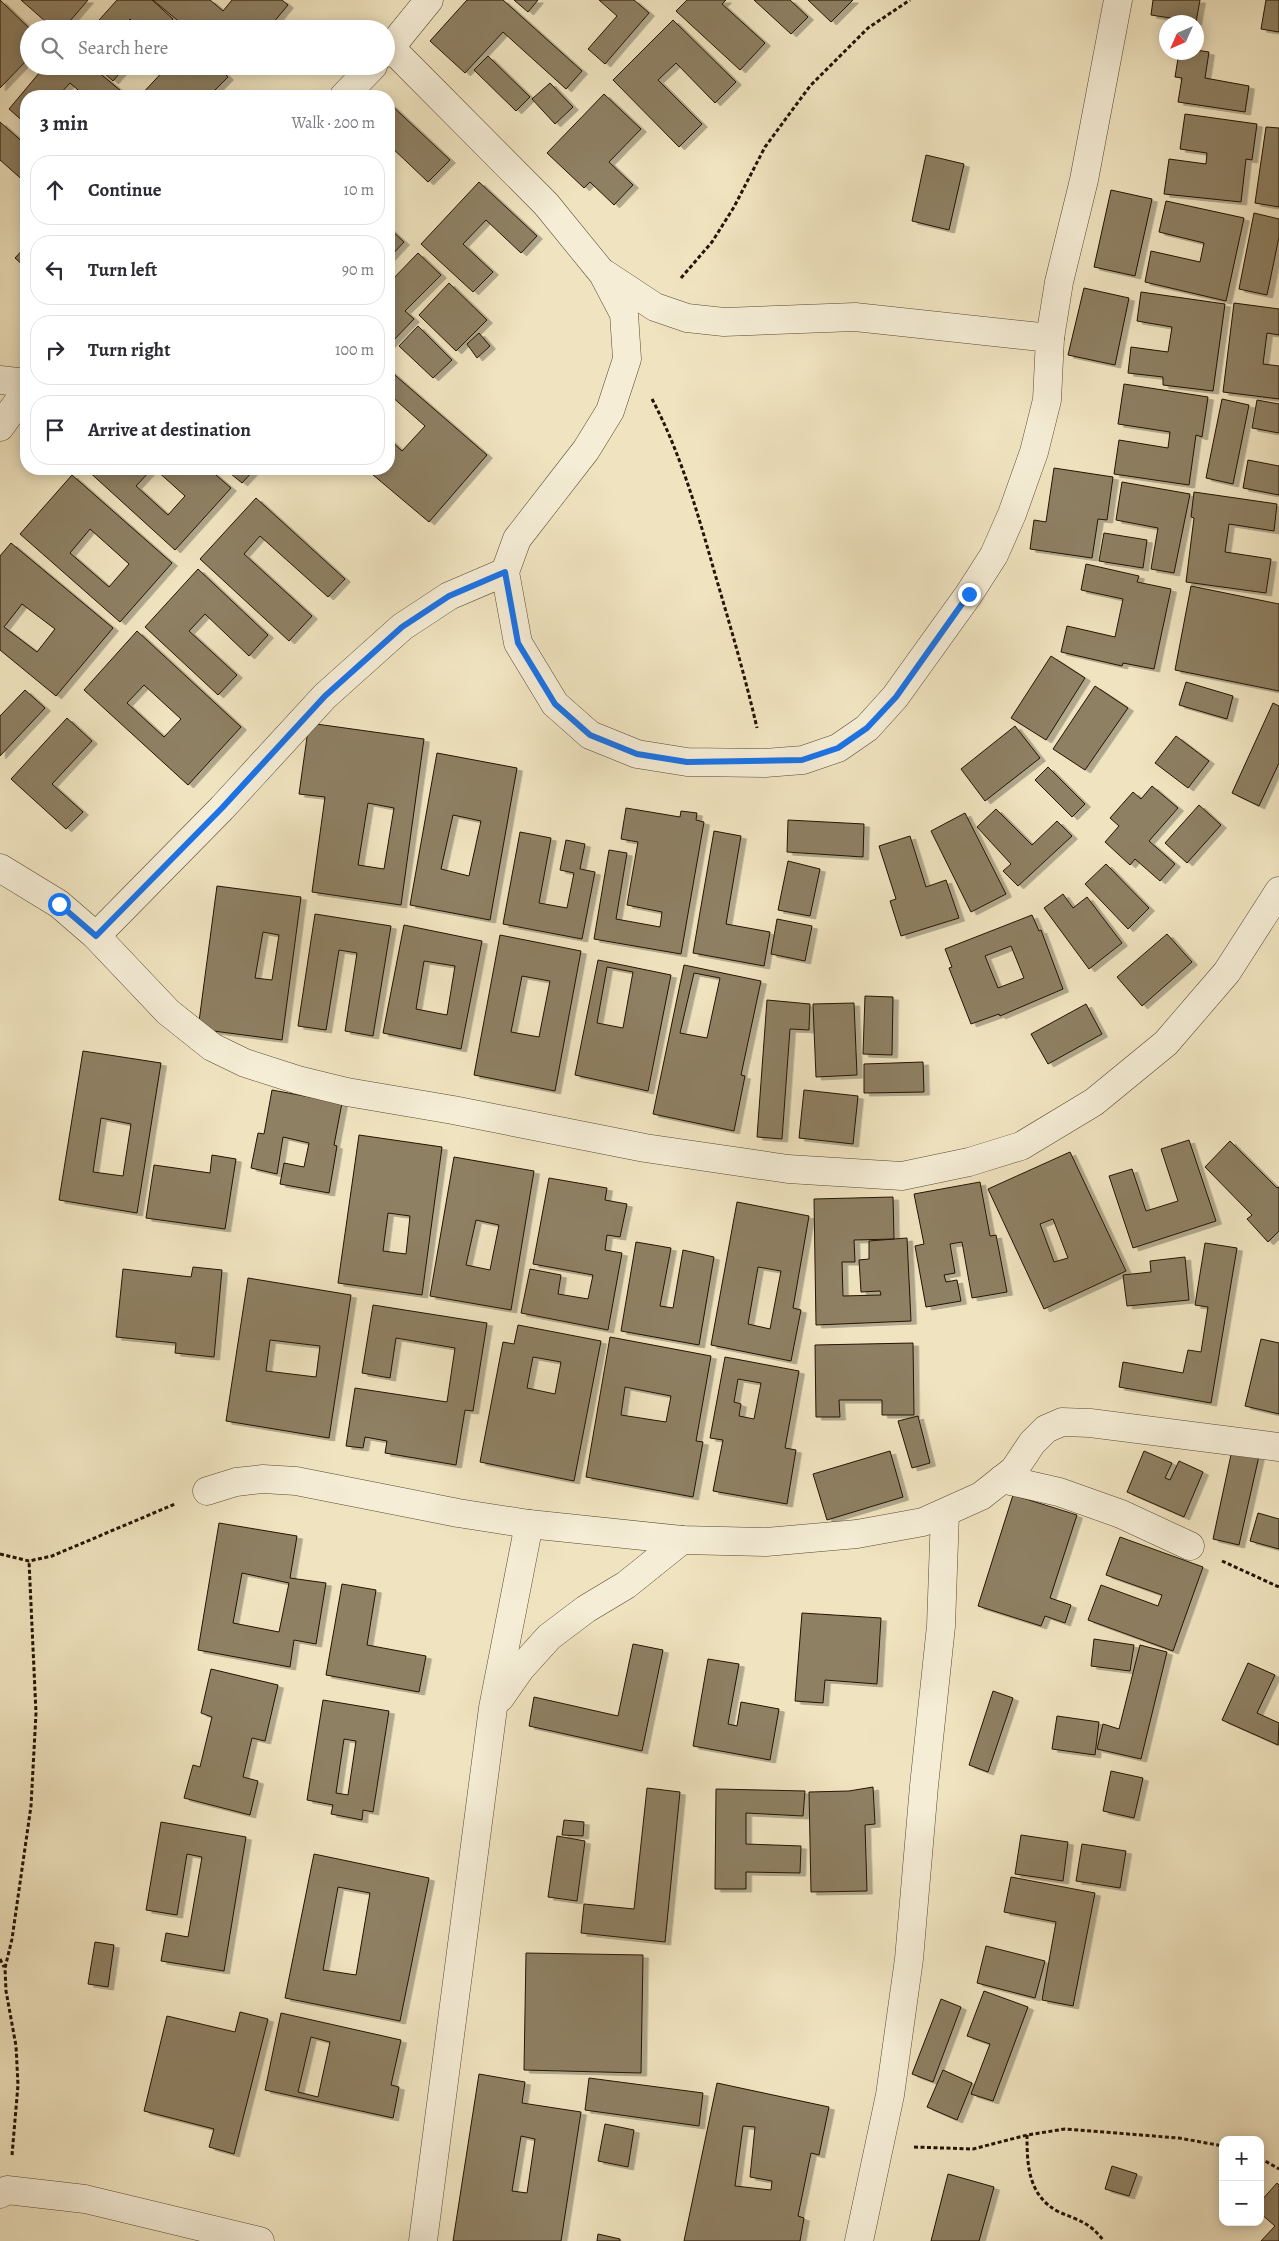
<!DOCTYPE html>
<meta charset="utf-8">
<style>
:root{--surface:#fff;--page:#f7f7f7;--text:#2b2b33;--muted:#7c7c81;--line:#e1e1e2}
body{margin:0;font-family:Alegreya,serif;background:var(--page);color:var(--text)}
.controls{position:absolute;right:15px;bottom:15px;display:grid;overflow:hidden;border-radius:10px;box-shadow:0 2px 12px #0003}
.controls button{width:45px;height:45px;display:grid;place-items:center;padding:0;border:0;border-bottom:1px solid var(--line);background:var(--surface);color:var(--text);font:25px sans-serif}
.compass{position:absolute;left:1159px;top:15px;width:45px;height:45px;border-radius:50%;background:var(--surface);box-shadow:0 2px 12px #0003;rotate:225deg}
.stop{position:absolute;width:15px;height:15px;margin:-11px;border:4px solid #1a73e8;border-radius:50%;background:#fff}
.stop.end{background:#1a73e8;border-color:#fff;box-shadow:0 1px 5px #0008}
.list{margin:0;padding:0;list-style:none}
h2{display:flex;justify-content:space-between;align-items:center;height:65px;margin:0;padding:0 20px;font-size:21px}
h2 small{font-size:16px;font-weight:400;color:var(--muted)}
.list li{display:grid;grid-template-columns:32px 1fr auto;gap:15px;align-items:center;box-sizing:border-box;height:70px;margin:0 10px 10px;padding:0 10px;border:1px solid var(--line);border-radius:20px}
.list b{display:block;font-size:19px;white-space:nowrap}
.list em{font-size:16px;font-style:normal;color:var(--muted)}
.icon{flex:none;width:28px;height:28px;fill:none;stroke:currentColor;stroke-width:2;stroke-linecap:round;stroke-linejoin:round}
.map{position:relative;flex:none;width:1279px;height:2241px;overflow:hidden}
.search{position:absolute;background:var(--surface);box-shadow:0 2px 12px #0003;left:20px;top:20px;width:375px;height:55px;display:flex;align-items:center;gap:12px;box-sizing:border-box;padding:0 18px;border-radius:28px;color:var(--muted);font-size:19px}
.panel{position:absolute;background:var(--surface);box-shadow:0 2px 12px #0003;left:20px;top:90px;width:375px;height:385px;border-radius:20px}
.map>svg:first-child{display:block}
</style>
<div class="map">
<svg width="1279" height="2241" viewBox="0 0 1279 2241">
<defs>
<filter id="shadow"><feDropShadow dx="5.5" dy="3" stdDeviation="0" flood-color="#0004"/></filter>
</defs>
<rect width="100%" height="100%" fill="#f0e4c0"/>
<filter id="stains"><feTurbulence type="fractalNoise" baseFrequency=".004" numOctaves="4"/><feColorMatrix values="0 0 0 0 .2 0 0 0 0 .09 0 0 0 0 .02 0 0 0 .5 -.17"/></filter>
<radialGradient id="worn" r=".72"><stop offset=".6" stop-color="#630" stop-opacity="0"/><stop offset="1" stop-color="#630" stop-opacity=".3"/></radialGradient>
<!-- building -->
<g fill="#8e8064" stroke="#241300" fill-rule="evenodd" filter="url(#shadow)">
<path d="M0,0l30,29h-1v29l-29,30z"/>
<path d="M21,0h67l-25,29h-9z"/>
<path d="M117,0h35l21,19 -9,10h-24l-10,-10 -9,10h-30z"/>
<path d="M153,0h57l13,11 9,-11h50l6,5 -20,24h-80z"/>
<path d="M467,0h36l79,71 -16,18 -63,-57 -38,41 -35,-32z"/>
<path d="M514,0h24l-10,12z"/>
<path d="M599,0h35l15,13 -44,51 -17,-15 29,-33z"/>
<path d="M687,0h39l-4,4 43,39 -25,27 -64,-59z"/>
<path d="M754,0h36l18,17 -17,17z"/>
<path d="M808,0h45l-22,22z"/>
<path d="M1153,0h47l-4,22 -45,-7z"/>
<path d="M1266,0h13v32l-18,-3z"/>
<path d="M673,20l63,62 -21,21 -39,-40 -18,17 44,44 -23,23 -66,-67z"/>
<path d="M1196,50l13,2 -4,26 44,8 -4,26 -67,-10 4,-24 -7,-1 4,-25h17z"/>
<path d="M488,56l42,41 -14,14 -42,-41z"/>
<path d="M45,66h46l36,30h-42l-15,-13 -12,13h-32v28l-17,-15z"/>
<path d="M96,66h30l-13,15z"/>
<path d="M168,66h49l11,11 -19,19h-69z"/>
<path d="M550,83l23,24 -18,17 -23,-25z"/>
<path d="M604,94l37,35 -32,33 24,23 -19,20 -24,-23 -6,6 -37,-35z"/>
<path d="M389,103l61,57 -22,22 -39,-37z"/>
<path d="M1185,114l72,10 -5,36 -6,-1 -5,43 -77,-8 5,-35 37,5 1,-11 -27,-4z"/>
<path d="M0,122l26,23v38l-26,-23z"/>
<path d="M1266,127l13,1v79l-24,-4z"/>
<path d="M926,155l38,9 -15,66 -37,-9z"/>
<path d="M479,182l58,54 -16,17 -35,-33 -23,24 30,28 -20,20 -52,-48z"/>
<path d="M1111,190l41,9 -17,77 -41,-9z"/>
<path d="M1166,201l78,17 -18,83 -81,-19 6,-31 49,11 4,-19 -45,-11z"/>
<path d="M1254,213l25,6v18l-12,58 -28,-6z"/>
<path d="M389,228l15,14 -15,16z"/>
<path d="M26,246v22l-11,-10z"/>
<path d="M418,253l23,22 -36,36 9,8 -25,26v-62z"/>
<path d="M449,283l38,37 -31,31 -37,-36z"/>
<path d="M1084,288l45,10 -14,67 -47,-10z"/>
<path d="M1141,292l84,12 -12,87 -50,-6v-8l-35,-4 3,-26 37,5 4,-25 -35,-6z"/>
<path d="M1234,303l45,6v26l-12,-2 -4,31 16,2v33l-56,-7z"/>
<path d="M418,326l34,34 -19,18 -34,-32z"/>
<path d="M479,333l11,13 -13,12 -10,-14z"/>
<path d="M389,370l98,85 -58,67 -63,-53h23v-30l13,12 23,-25 -35,-31 -1,1z"/>
<path d="M1124,384l84,13 -6,40 -6,-2 -7,50 -75,-11 5,-34 49,8 2,-16 -52,-8z"/>
<path d="M1222,399l27,6 -16,79 -27,-6z"/>
<path d="M1257,400l22,4v29l-27,-5z"/>
<path d="M1248,460l31,6v29l-36,-7z"/>
<path d="M1054,468l59,9 -6,43 -9,-1 -6,39 -62,-9 4,-29 12,2z"/>
<path d="M86,469h66l-16,17 32,29 17,-19 -30,-27h54l22,19 -56,62z"/>
<path d="M225,469h30l-13,14z"/>
<path d="M72,475l100,88 -52,59 -100,-88zM90,529l39,35 -20,23 -39,-34z"/>
<path d="M1122,482l68,12 -16,79 -23,-4 7,-41 -42,-8z"/>
<path d="M1194,492l83,12 -3,27 -45,-7 -4,28 46,7 -5,34 -80,-11 8,-64 -3,-1z"/>
<path d="M256,498l89,81 -17,18 -68,-61 -16,18 68,62 -23,25 -89,-82z"/>
<path d="M1104,533l43,7 -4,28 -44,-7z"/>
<path d="M11,543l102,85 -57,68 -56,-46v-94zM22,604l33,25 -18,23 -33,-25z"/>
<path d="M1086,564l53,12 -2,6 34,7 -17,80 -31,-6 -1,3 -61,-14 6,-26 48,11 8,-38 -42,-9z"/>
<path d="M198,569l70,66 -19,21 -44,-42 -16,17 48,44 -19,20 -73,-68z"/>
<path d="M1191,586l88,18v87l-104,-21z"/>
<path d="M137,631l104,96 -53,58 -104,-95zM144,685l37,34 -17,18 -37,-34z"/>
<path d="M1051,656l34,22 -39,62 -35,-22z"/>
<path d="M1186,682l47,14 -6,23 -48,-14z"/>
<path d="M1095,686l33,22 -43,62 -32,-21z"/>
<path d="M25,690l20,18 -45,48v-40z"/>
<path d="M1273,703l6,3v57l-20,43 -27,-13z"/>
<path d="M67,718l25,23 -40,43 31,28 -17,17 -55,-50z"/>
<path d="M309,723l115,16 -23,166 -89,-13 13,-95 -26,-3zM368,803l26,5 -10,61 -26,-4z"/>
<path d="M1015,726l25,32 -55,43 -24,-32z"/>
<path d="M1176,736l33,25 -21,27 -33,-25z"/>
<path d="M437,753l80,15 -27,152 -80,-15zM453,815l28,6 -12,55 -28,-7z"/>
<path d="M1048,767l37,37 -13,13 -37,-37z"/>
<path d="M1152,786l26,22 -29,33 26,23 -15,17 -25,-22 -5,6 -25,-23 14,-16 -9,-8 23,-26 8,7z"/>
<path d="M1199,805l22,20 -34,38 -22,-20z"/>
<path d="M626,808l54,9 1,-6 16,2 -1,7 8,2 -23,132 -87,-15 15,-89 18,3 -11,66 44,8 2,-15 -35,-7 11,-63 -17,-3z"/>
<path d="M996,809l36,36 25,-24 15,15 -54,50 -15,-15 8,-7 -34,-37z"/>
<path d="M965,813l41,81 -35,18 -40,-81z"/>
<path d="M788,820l76,4 -1,33 -76,-5z"/>
<path d="M714,831l27,5 -15,88 44,8 -6,34 -71,-13z"/>
<path d="M520,832l31,6 -12,65 28,5 7,-35 -14,-3 6,-30 19,4 -5,25 15,3 -13,67 -79,-15z"/>
<path d="M910,836l16,51 20,-7 13,38 -58,18 -11,-35 6,-2 -17,-53z"/>
<path d="M788,861l32,8 -10,47 -32,-6z"/>
<path d="M1106,864l43,44 -21,21 -43,-45z"/>
<path d="M217,886l84,11 -19,143 -84,-11zM263,932l16,3 -7,45 -17,-2z"/>
<path d="M1063,894l10,14 14,-11 35,46 -33,26 -45,-61z"/>
<path d="M315,914l76,12 -18,110 -28,-5 12,-78 -18,-3 -13,80 -28,-4z"/>
<path d="M1032,915l7,16 2,-1 22,59 -63,27 -1,-2 -28,10 -22,-56 3,-1 -7,-18zM1011,946l13,32 -26,10 -13,-32z"/>
<path d="M777,919l35,7 -7,35 -34,-7z"/>
<path d="M404,925l78,16 -21,108 -78,-16zM424,961l31,5 -8,49 -31,-6z"/>
<path d="M1167,934l25,28 -50,44 -25,-29z"/>
<path d="M500,935l81,16 -26,140 -81,-16zM522,976l28,5 -11,56 -28,-5z"/>
<path d="M598,960l73,15 -23,116 -73,-16zM607,967l26,5 -10,56 -26,-5z"/>
<path d="M684,965l77,16 -20,94 4,1 -11,55 -81,-17zM694,973l26,5 -13,60 -27,-5z"/>
<path d="M865,996l28,1 -1,58 -29,-1z"/>
<path d="M767,1000l43,4 -1,26 -19,-1 -8,110 -25,-2z"/>
<path d="M854,1003l3,72 -41,2 -3,-73z"/>
<path d="M1086,1004l16,30 -54,30 -17,-30z"/>
<path d="M83,1051l78,12 -24,150 -78,-13zM101,1118l30,6 -8,52 -30,-4z"/>
<path d="M923,1062l1,30 -60,1v-29z"/>
<path d="M272,1090l70,13 -8,42 3,1 -8,47 -49,-9 4,-21 20,4 5,-24 -26,-6 -6,37 -26,-6 7,-35 6,1z"/>
<path d="M804,1090l54,6 -5,48 -54,-6z"/>
<path d="M359,1135l83,12 -20,148 -84,-12zM388,1213l22,3 -4,38 -23,-3z"/>
<path d="M1189,1140l27,81 -83,27 -24,-72 23,-7 14,42 32,-10 -17,-52z"/>
<path d="M1230,1141l47,47 2,-1v44l-11,11 -21,-23 5,-4 -47,-48z"/>
<path d="M1070,1152l56,119 -82,38 -56,-120zM1053,1219l15,39 -14,4 -14,-38z"/>
<path d="M212,1155l24,4 -11,70 -79,-11 8,-53 56,8z"/>
<path d="M454,1157l80,14 -23,139 -81,-14zM476,1220l23,5 -9,45 -24,-5z"/>
<path d="M549,1178l58,10 -2,12 22,4 -7,33 -13,-2 -2,15 17,3 -14,77 -87,-17 9,-44 31,6 -3,19 30,5 5,-24 -60,-11z"/>
<path d="M980,1182l10,54 6,-1 11,57 -35,6 -10,-56 -12,2 5,29 -11,2 2,7 11,-2 4,21 -35,6 -11,-61 9,-2 -10,-50z"/>
<path d="M893,1197l1,42 -40,1 1,22h-13l1,34 38,-1 -1,-4 -19,1 -2,-32 10,-1v-18l38,-3 4,83 -95,4 -2,-126z"/>
<path d="M737,1202l72,14 -16,92 8,2 -10,51 -80,-16zM758,1267l23,4 -11,58 -22,-5z"/>
<path d="M636,1242l35,6 -11,58 13,2 10,-58 31,7 -15,88 -78,-14z"/>
<path d="M1205,1243l32,5 -26,155 -92,-16 4,-25 60,11 5,-23 13,2 7,-45 -13,-2z"/>
<path d="M1185,1257l4,43 -62,6 -4,-31 28,-3 -1,-11z"/>
<path d="M193,1267l29,3 -8,87 -39,-4 1,-10 -60,-6 7,-68 68,8z"/>
<path d="M248,1278l103,17 -22,143 -103,-17zM270,1340l50,6 -4,31 -50,-6z"/>
<path d="M373,1305l114,18 -14,88 -8,-1 -9,55 -71,-12 2,-12 -22,-4 -2,11 -17,-2 9,-58 92,14 8,-54 -59,-10 -6,40 -28,-5z"/>
<path d="M518,1325l83,16 -27,140 -94,-19 23,-120 11,2zM533,1357l28,5 -6,32 -28,-6z"/>
<path d="M610,1337l101,19 -15,85 7,1 -10,55 -107,-20zM625,1387l46,9 -5,26 -45,-7z"/>
<path d="M1261,1339l18,4v71l-34,-8z"/>
<path d="M913,1343l1,72h-32v-15h-43l1,17h-24l-1,-72z"/>
<path d="M725,1357l74,14 -14,77 11,2 -9,54 -74,-13 10,-51 -13,-2zM738,1379l23,4 -7,36 -15,-3 2,-12 -7,-2z"/>
<path d="M918,1416l12,47 -18,5 -14,-47z"/>
<path d="M1232,1450l27,6 -20,89 -26,-6z"/>
<path d="M890,1451l13,46 -76,23 -14,-46z"/>
<path d="M1144,1451l28,12 -7,15 5,2 9,-19 24,11 -19,45 -57,-25z"/>
<path d="M1013,1495l64,20 -27,83 21,7 -6,18 -20,-7 -4,10 -63,-20z"/>
<path d="M1258,1513l21,6v30l-29,-8z"/>
<path d="M219,1523l78,13 -7,42 36,5 -10,61 -22,-4 -4,27 -92,-17zM242,1573l47,10 -10,49 -46,-9z"/>
<path d="M1120,1537l83,30 -30,84 -85,-31 13,-35 57,21 4,-11 -56,-20z"/>
<path d="M342,1584l34,6 -9,55 59,11 -7,36 -93,-17z"/>
<path d="M802,1613l79,5 -4,66 -52,-4 -2,23 -28,-2z"/>
<path d="M1094,1639l40,6 -4,26 -39,-5z"/>
<path d="M633,1644l30,6 -21,101 -113,-25 5,-29 84,19z"/>
<path d="M1140,1645l27,7 -26,107 -44,-10 6,-25 16,5z"/>
<path d="M708,1659l31,5 -11,60 9,2 4,-24 38,7 -9,51 -77,-14z"/>
<path d="M1248,1663l27,12 -18,38 22,10 -1,22 -56,-25z"/>
<path d="M211,1669l67,16 -13,56 -13,-3 -9,39 15,4 -8,34 -66,-17 9,-33 7,2 12,-50 -11,-4z"/>
<path d="M993,1691l20,7 -25,74 -19,-7z"/>
<path d="M323,1700l66,11 -16,101 -10,-2 -1,10 -31,-6 2,-9 -26,-5zM344,1739l12,2 -8,54 -12,-2z"/>
<path d="M1057,1716l42,6 -4,33 -43,-6z"/>
<path d="M1111,1771l32,7 -9,40 -31,-7z"/>
<path d="M873,1787l2,37 -10,1 2,66 -56,1 -2,-100 40,-1z"/>
<path d="M647,1788l33,4 -15,150 -84,-9 3,-29 50,5z"/>
<path d="M716,1789l89,2 -2,25 -57,-3v31l55,2 -1,27 -54,-1v17h-31z"/>
<path d="M564,1820l20,2 -1,14 -21,-1z"/>
<path d="M161,1822l85,15 -22,134 -63,-10 5,-28 22,4 14,-80 -15,-3 -10,61 -31,-5z"/>
<path d="M1021,1835l47,7 -5,39 -48,-7z"/>
<path d="M557,1836l28,5 -8,60 -29,-4z"/>
<path d="M1082,1844l44,7 -6,37 -44,-7z"/>
<path d="M314,1854l115,24 -29,143 -115,-23zM338,1887l32,6 -14,82 -33,-5z"/>
<path d="M1011,1877l84,16 -22,113 -31,-6 14,-78 -52,-10z"/>
<path d="M95,1942l19,3 -6,42 -20,-3z"/>
<path d="M986,1946l59,15 -10,37 -58,-15z"/>
<path d="M526,1953l117,2 -2,118 -117,-3z"/>
<path d="M984,1991l44,16 -35,94 -22,-7 19,-50 -23,-8z"/>
<path d="M941,1999l20,8 -28,75 -21,-8z"/>
<path d="M240,2012l28,7 -34,135 -25,-7 5,-18 -70,-18 23,-95 68,16z"/>
<path d="M281,2013l120,27 -10,45 8,2 -6,31 -128,-28zM311,2037l19,5 -12,55 -20,-5z"/>
<path d="M943,2070l29,13 -15,37 -30,-13z"/>
<path d="M479,2074l46,8 -3,21 59,9 -20,129h-108zM521,2136l14,3 -8,54 -15,-2z"/>
<path d="M589,2078l114,15 -4,33 -114,-16z"/>
<path d="M717,2083l112,24 -10,48 -8,-2 -13,63 6,2 -4,23h-116zM743,2126l12,1 -5,50 22,4 -1,9 -36,-4z"/>
<path d="M605,2124l29,6 -6,37 -30,-6z"/>
<path d="M1112,2166l25,8 -8,22 -24,-7z"/>
<path d="M948,2174l46,13 -15,54h-48z"/>
<path d="M1277,2183l2,2v56h-18l14,-15 -15,-13v-11z"/>
<path d="M598,2234l22,5v2h-23z"/>
</g>
<g fill="none" stroke-linecap="round" stroke-linejoin="round">
<defs>
<g id="minor">
<path d="M391,48l155,156 57,70 21,40 3,45 -17,52 -24,39 -69,89 -12,33 13,71 37,61 35,31 47,19 50,8 78,1 38,-3 35,-12 29,-20 28,-31 74,-103 25,-39 18,-41 22,-62 13,-52 3,-62 9,-56 25,-102 34,-180"/>
<path d="M386,53l43,-53"/>
<path d="M344,96l29,-30"/>
<path d="M605,274l50,33 32,11 37,4 131,-5 195,21"/>
<path d="M0,380l26,3"/>
<path d="M0,427l26,-36"/>
<path d="M0,868l59,36 37,32 72,76 44,35 33,16 53,17 49,12 106,18 192,38 143,21 114,7 67,-14 52,-16 73,-44 72,-59 61,-71 52,-81"/>
<path d="M96,936l126,-128 103,-112 77,-69 47,-31 56,-24"/>
<path d="M1002,1479l57,13 62,22 69,32"/>
<path d="M207,1491l29,-9 27,-3 33,2 162,32 71,11 153,16 84,2 91,-8 66,-12 58,-26 33,-26 18,-27 14,-14 16,-7 28,1 189,24"/>
<path d="M500,1698l21,-30 28,-31 37,-28 40,-24 56,-45"/>
<path d="M0,2194l7,-4 78,9 175,42"/>
<path d="M423,2241l70,-533 36,-184"/>
<path d="M859,2241l31,-146 19,-136 15,-173 17,-160 4,-113"/>
</g>
</defs>
<!-- minor casing -->
<use href="#minor" stroke="#574730" stroke-width="29"/>
<!-- path -->
<g stroke="#241300" stroke-width="3" stroke-dasharray="4 2.5" stroke-linecap="butt">
<path d="M681,278l31,-36 22,-35 31,-60 45,-61 58,-58 42,-28"/>
<path d="M652,399c29,55 46,115 63,175 15,51 30,102 42,154"/>
<path d="M0,1554l29,7 23,-5 123,-52"/>
<path d="M1222,1561l57,26"/>
<path d="M0,1959l4,8"/>
<path d="M1027,2135c0,30 1,61 32,77 21,9 30,10 45,29"/>
<path d="M914,2147l59,2 54,-14 38,-6 114,9 44,8"/>
<path d="M12,2155l6,-70 -2,-39 -10,-55 -1,-23 7,-29 19,-133 5,-93 -7,-152"/>
<path d="M1260,2158l19,11"/>
</g>
<!-- minor -->
<use href="#minor" stroke="#f5edd6" stroke-width="28"/>
</g>
<g fill="none" stroke-linecap="round" stroke-linejoin="round">
<!-- route -->
<path stroke="#1a73e8" stroke-width="6" d="M59,904l37,32 126,-128 103,-112 77,-69 47,-31 56,-24 13,71 37,61 35,31 47,19 50,8 115,-2 36,-12 29,-20 29,-31 73,-103"/>
</g>
<rect width="100%" height="100%" filter="url(#stains)"/>
<rect width="100%" height="100%" fill="url(#worn)"/>
</svg>
<div class="controls">
<button>+</button>
<button>−</button>
</div>
<svg class="compass" viewBox="-18 -18 36 36"><path d="M0-13l5 13h-10z" fill="#e53935"/><path d="M0 13l5-13h-10z" fill="#7c7c81"/></svg>
<div class="stop" style="left:59px;top:904px"></div>
<div class="stop end" style="left:969px;top:594px"></div>
<div class="search"><svg class="icon" aria-label="search" viewBox="0 0 24 24"><circle cx="10" cy="10" r="6"/><path d="M15 15l6 6"/></svg>Search here</div>
<section class="panel">
<h2>3 min<small>Walk · 200 m</small></h2>
<ul class="list">
<li><svg class="icon" aria-label="ahead" viewBox="0 0 24 24"><path d="M12 20V5M6 11l6-6 6 6"/></svg><div><b>Continue</b></div><em>10 m</em></li>
<li><svg class="icon" aria-label="left" viewBox="0 0 24 24"><path d="M17 20v-9H6M10 6l-5 5 5 5"/></svg><div><b>Turn left</b></div><em>90 m</em></li>
<li><svg class="icon" aria-label="right" viewBox="0 0 24 24"><path d="M7 20v-9h11M14 6l5 5-5 5"/></svg><div><b>Turn right</b></div><em>100 m</em></li>
<li><svg class="icon" aria-label="arrive" viewBox="0 0 24 24"><path d="M6 21V4h12l-3 4 3 4H6"/></svg><div><b>Arrive at destination</b></div></li>
</ul>
</section>
</div>
